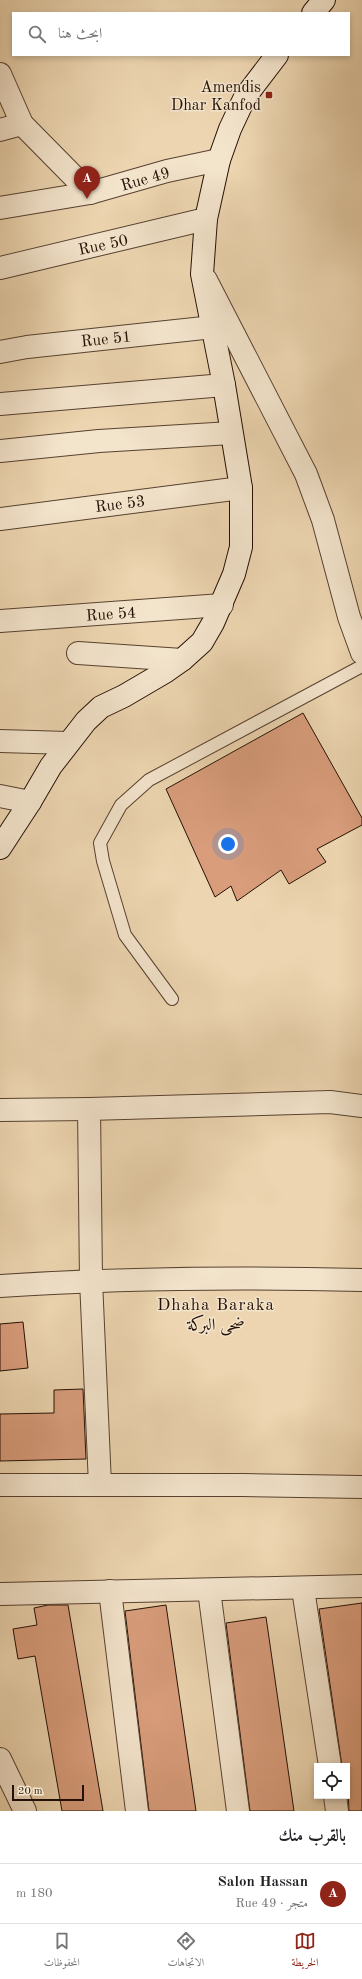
<!DOCTYPE html>
<html lang="ar">
<meta charset="utf-8">
<style>
:root{--surface:#fff;--page:#f2f2f2;--text:#202124;--muted:#757577;--line:#e0e0e0;--accent:#8f2418}
body{margin:0;font-family:"Old Standard TT",Amiri,serif;background:var(--page);color:var(--text);direction:rtl}
.controls{position:absolute;right:12px;bottom:12px;display:grid;overflow:hidden;border-radius:0px;box-shadow:0 2px 6px #0003}
.controls button{width:36px;height:36px;display:grid;place-items:center;padding:0;border:0;border-bottom:1px solid var(--line);background:var(--surface);color:var(--text);font:20px sans-serif}
.scale{position:absolute;left:12px;bottom:10px;width:72px;box-sizing:border-box;padding-left:4px;border:2px solid #251005;border-top:0;font-size:11px;line-height:14px;white-space:nowrap;color:#251005;-webkit-text-stroke:3px #f3e4cc;paint-order:stroke}
.you{position:absolute;left:228px;top:844px;width:14px;height:14px;margin:-10px;border:3px solid #fff;border-radius:50%;background:#1a73e8;box-shadow:0 0 0 6px #1a73e833}
.badge{display:grid;place-items:center;width:26px;height:26px;border-radius:50%;background:var(--accent);color:#fff;font-size:13px;font-weight:700}
.pin{position:absolute;translate:-50% -33px;filter:drop-shadow(0 1px 2px #0008)}
.pin::after{content:'';position:absolute;top:21px;width:14px;height:12px;background:inherit;clip-path:polygon(0 0,100% 0,50% 100%)}
.list{margin:0;padding:0;list-style:none}
h2{display:flex;justify-content:space-between;align-items:center;height:52px;margin:0;padding:0 16px;font-size:17px}
h2 small{font-size:13px;font-weight:400;color:var(--muted)}
.list li{display:grid;grid-template-columns:26px 1fr auto;gap:12px;align-items:center;box-sizing:border-box;height:60px;padding:0 16px;border-top:1px solid var(--line)}
.list b{display:block;font-size:15px;white-space:nowrap}
.list p{margin:0;font-size:13px;white-space:nowrap;color:var(--muted)}
.list em{font-size:13px;font-style:normal;color:var(--muted)}
.icon{flex:none;width:22px;height:22px;fill:none;stroke:currentColor;stroke-width:2;stroke-linecap:round;stroke-linejoin:round}
.map{position:relative;flex:none;width:362px;height:1811px;overflow:hidden;direction:ltr}
.search{position:absolute;background:var(--surface);box-shadow:0 2px 6px #0003;left:12px;right:12px;top:12px;height:44px;display:flex;align-items:center;gap:10px;box-sizing:border-box;padding:0 14px;border-radius:0px;color:var(--muted);font-size:15px}
.sheet{height:112px;background:var(--surface)}
nav{display:flex;justify-content:space-around;align-items:center;box-sizing:border-box;height:56px;border-top:1px solid var(--line);background:var(--surface);font-size:11px;color:var(--muted)}
nav a{display:grid;justify-items:center;gap:2px}
nav .on{color:var(--accent)}
.map>svg:first-child{display:block}
</style>
<div class="map">
<svg width="362" height="1811" viewBox="0 0 362 1811">
<rect width="100%" height="100%" fill="#ecd5b0"/>
<filter id="stains"><feTurbulence type="fractalNoise" baseFrequency=".005" numOctaves="4"/><feColorMatrix values="0 0 0 0 .2 0 0 0 0 .09 0 0 0 0 .02 0 0 0 .5 -.17"/></filter>
<radialGradient id="worn" r=".72"><stop offset=".6" stop-color="#630" stop-opacity="0"/><stop offset="1" stop-color="#630" stop-opacity=".3"/></radialGradient>
<!-- building -->
<g fill="#d99d7c" stroke="#251005">
<path d="M303,713l59,105v7l-45,24 9,13 -37,22 -8,-14 -44,31 -6,-15 -16,11 -49,-108z"/>
<path d="M23,1322l5,46 -28,3v-47z"/>
<path d="M83,1389l3,70 -86,2v-47l54,-1v-23z"/>
<path d="M362,1603v208h-13l-2,-45h-5l-23,-157z"/>
<path d="M48,1605h20l35,206h-41l-27,-155 -17,3 -5,-30 24,-4 -3,-17z"/>
<path d="M166,1605l30,206h-47l-24,-200z"/>
<path d="M266,1617l28,194h-44l-24,-188z"/>
</g>
<g fill="none" stroke-linecap="round" stroke-linejoin="round">
<defs>
<path id="lane" d="M172,999l-47,-64 -22,-74 -3,-18 21,-38 28,-25 213,-114"/>
<g id="street">
<path d="M0,74l22,50 68,69"/>
<path d="M0,130l22,-6"/>
<path d="M0,208l90,-15 77,-22 52,-11"/>
<path d="M0,268l206,-49"/>
<path d="M206,280l100,194 17,46 26,97 13,36"/>
<path d="M0,352l27,-5 186,-20"/>
<path d="M0,404l224,-19"/>
<path d="M0,451l99,-10 132,-8"/>
<path d="M0,519l241,-31"/>
<path d="M0,621l222,-16"/>
<path d="M78,653l104,7"/>
<path d="M0,741l68,2"/>
<path d="M0,796l30,6"/>
<path d="M89,1109l2,171 9,205"/>
<path d="M0,1110l89,-1 241,-7 32,4"/>
<path d="M0,1286c121,-8 241,-9 362,-6"/>
<path d="M0,1485h242l120,2"/>
<path d="M303,1589l27,177"/>
<path d="M209,1590l29,221"/>
<path d="M110,1591l27,220"/>
<path d="M0,1594l362,-8"/>
<path d="M0,1759l25,52"/>
<path d="M335,1796l2,15"/>
</g>
<g id="secondary">
<path d="M313,13l11,-13"/>
<path d="M0,848l30,-46 21,-36 35,-45 15,-14 23,-11 41,-24 17,-12 20,-18 11,-19 21,-49 7,-27v-59l-17,-103 -22,-111 4,-55 13,-59 11,-31 15,-32 32,-42"/>
</g>
</defs>
<!-- lane casing -->
<use href="#lane" stroke="#574130" stroke-width="14"/>
<!-- street casing -->
<use href="#street" stroke="#574130" stroke-width="24"/>
<!-- secondary casing -->
<use href="#secondary" stroke="#251005" stroke-width="24"/>
<!-- lane -->
<use href="#lane" stroke="#f3e4cc" stroke-width="12"/>
<!-- street -->
<use href="#street" stroke="#f3e4cc" stroke-width="22"/>
<!-- secondary -->
<use href="#secondary" stroke="#f3e4cc" stroke-width="22"/>
</g>
<!-- markers -->
<rect fill="#8f2418" stroke="#f3e4cc" stroke-width="1.5" x="265" y="91" width="8" height="8" rx="2"/>
<g text-anchor="middle" stroke-width="3" stroke-linejoin="round" paint-order="stroke">
<!-- poi labels -->
<g font-size="16" fill="#251005" stroke="#f3e4cc" text-anchor="end">
<text x="261" y="92">Amendis<tspan x="261" dy="18">Dhar Kanfod</tspan></text>
</g>
<!-- street labels -->
<g font-size="16" fill="#251005" stroke="#f3e4cc">
<text transform="translate(145 178) rotate(-16)" y="6">Rue 49</text>
<text transform="translate(103 244) rotate(-12)" y="6">Rue 50</text>
<text transform="translate(106 338) rotate(-6)" y="6">Rue 51</text>
<text transform="translate(120 503) rotate(-7)" y="6">Rue 53</text>
<text transform="translate(111 613) rotate(-4)" y="6">Rue 54</text>
</g>
<!-- neighbourhood labels -->
<g font-size="17" letter-spacing="1" fill="#251005" stroke="#f3e4cc">
<text x="216" y="1310">Dhaha Baraka<tspan x="216" dy="20">ضحى البركة</tspan></text>
</g>
</g>
<rect width="100%" height="100%" filter="url(#stains)"/>
<rect width="100%" height="100%" fill="url(#worn)"/>
</svg>
<div class="controls">
<button><svg class="icon" aria-label="locate" viewBox="0 0 24 24"><circle cx="12" cy="12" r="6"/><path d="M12 2v4M12 18v4M2 12h4M18 12h4"/></svg></button>
</div>
<div class="scale">20 m</div>
<div class="you"></div>
<div class="pin badge" style="left:87px;top:199px">A</div>
<div class="search"><svg class="icon" aria-label="search" viewBox="0 0 24 24"><circle cx="10" cy="10" r="6"/><path d="M15 15l6 6"/></svg>ابحث هنا</div>
</div>
<section class="sheet">
<h2>بالقرب منك<small></small></h2>
<ul class="list">
<li><span class="badge">A</span><div><b>Salon Hassan</b><p>متجر · Rue 49</p></div><em>180 m</em></li>
</ul>
</section>
<nav>
<a class="on"><svg class="icon" aria-label="map" viewBox="0 0 24 24"><path d="M3 6l6-2 6 2 6-2v14l-6 2-6-2-6 2zM9 4v14M15 6v14"/></svg>الخريطة</a>
<a><svg class="icon" aria-label="directions" viewBox="0 0 24 24"><path d="M12 3l9 9-9 9-9-9zM9 14v-3h6M13 9l2 2-2 2"/></svg>الاتجاهات</a>
<a><svg class="icon" aria-label="saved" viewBox="0 0 24 24"><path d="M7 4h10v16l-5-4-5 4z"/></svg>المحفوظات</a>
</nav>
